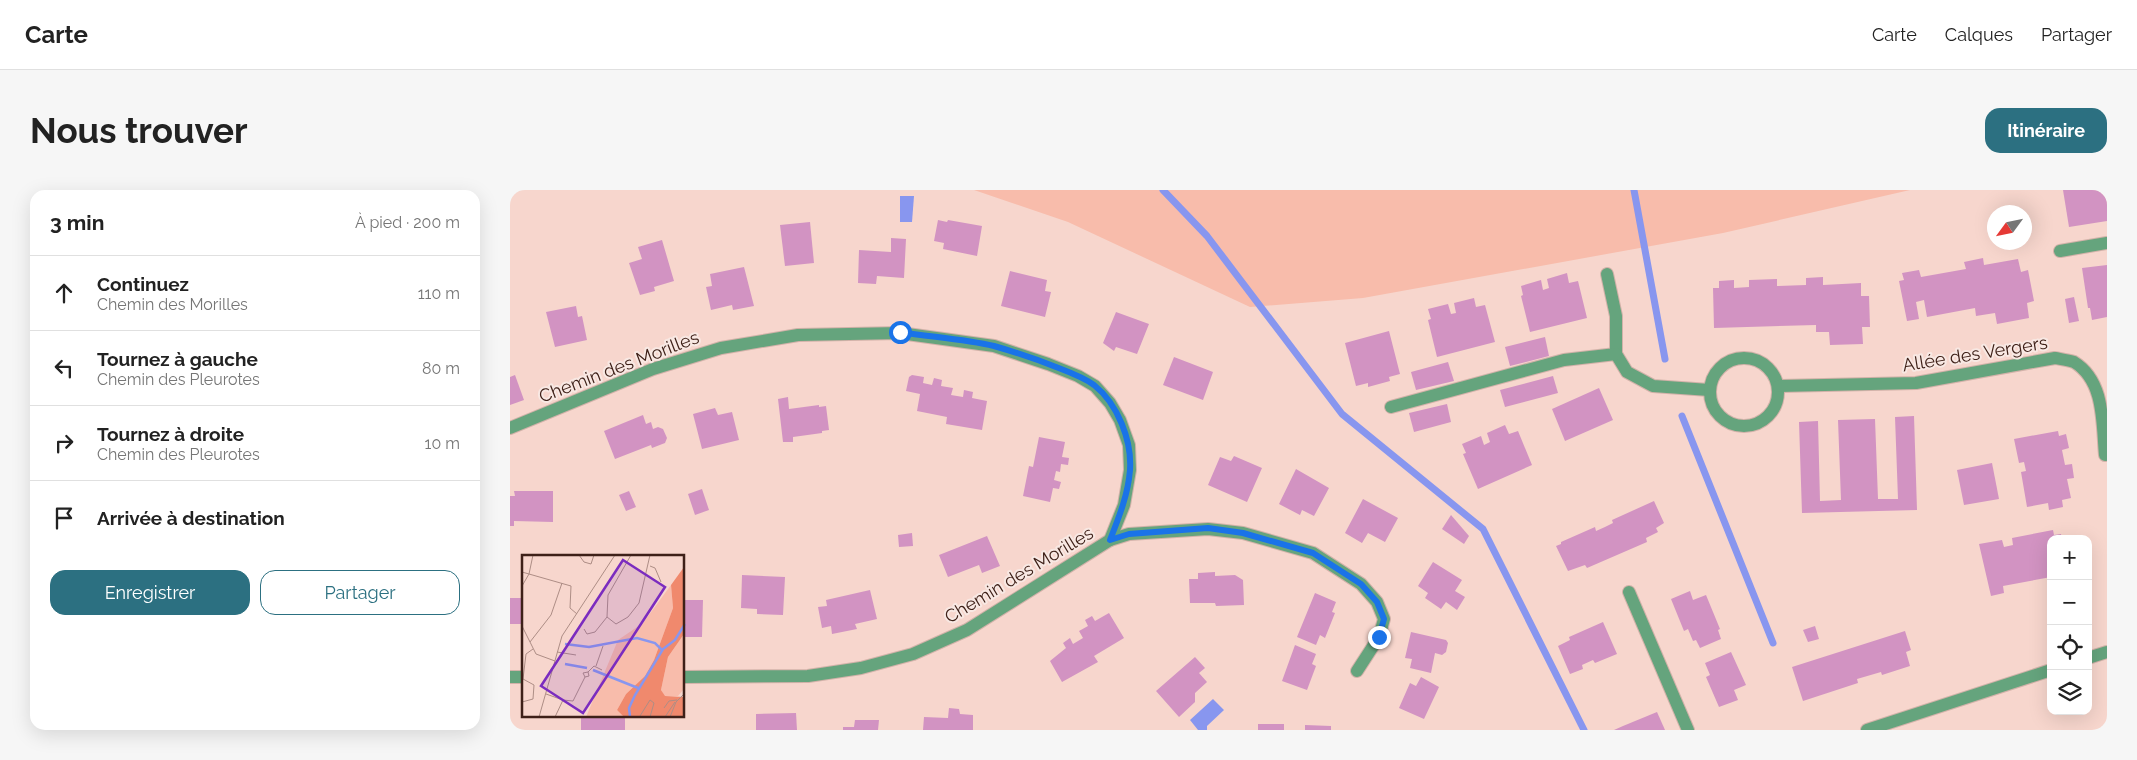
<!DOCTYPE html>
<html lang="fr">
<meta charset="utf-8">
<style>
:root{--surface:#fff;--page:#f6f6f6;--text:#222;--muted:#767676;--line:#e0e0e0;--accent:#2c7081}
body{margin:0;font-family:Raleway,sans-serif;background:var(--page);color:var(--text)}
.controls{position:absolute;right:15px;bottom:15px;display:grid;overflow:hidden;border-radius:10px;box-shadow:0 5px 20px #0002}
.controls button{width:45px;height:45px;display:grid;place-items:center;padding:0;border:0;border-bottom:1px solid var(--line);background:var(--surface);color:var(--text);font:25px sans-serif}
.compass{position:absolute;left:1477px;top:15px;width:45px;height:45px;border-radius:50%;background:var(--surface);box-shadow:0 5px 20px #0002;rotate:237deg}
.stop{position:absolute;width:15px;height:15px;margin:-11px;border:4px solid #1a73e8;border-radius:50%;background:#fff}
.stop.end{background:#1a73e8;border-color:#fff;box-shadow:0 1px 5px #0008}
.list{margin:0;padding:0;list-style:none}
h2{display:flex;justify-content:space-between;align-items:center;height:65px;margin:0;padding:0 20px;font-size:21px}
h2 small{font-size:16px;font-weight:400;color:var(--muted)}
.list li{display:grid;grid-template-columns:32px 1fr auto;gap:15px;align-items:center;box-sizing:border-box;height:75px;padding:0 20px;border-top:1px solid var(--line)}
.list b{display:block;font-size:19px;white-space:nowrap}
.list p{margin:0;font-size:16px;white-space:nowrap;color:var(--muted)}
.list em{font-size:16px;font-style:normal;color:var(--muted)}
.actions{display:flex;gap:10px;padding:15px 20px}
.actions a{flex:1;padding:11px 0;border:1px solid var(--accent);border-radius:15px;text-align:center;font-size:18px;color:var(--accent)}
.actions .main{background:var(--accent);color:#fff}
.icon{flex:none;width:28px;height:28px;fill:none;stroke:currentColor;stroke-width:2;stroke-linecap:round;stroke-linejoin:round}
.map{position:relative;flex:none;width:1597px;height:540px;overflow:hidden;border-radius:15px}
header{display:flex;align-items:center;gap:30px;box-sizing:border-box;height:70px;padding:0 25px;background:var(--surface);border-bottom:1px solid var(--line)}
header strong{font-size:24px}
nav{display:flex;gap:28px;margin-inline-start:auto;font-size:18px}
.intro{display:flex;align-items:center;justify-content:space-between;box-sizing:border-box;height:120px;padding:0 30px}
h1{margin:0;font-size:35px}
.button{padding:12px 22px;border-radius:15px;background:var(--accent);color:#fff;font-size:18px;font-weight:700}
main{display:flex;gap:30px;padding:0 30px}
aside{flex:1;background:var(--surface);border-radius:15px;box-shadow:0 5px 20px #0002}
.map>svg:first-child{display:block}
</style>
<header>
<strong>Carte</strong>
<nav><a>Carte</a><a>Calques</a><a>Partager</a></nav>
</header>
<div class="intro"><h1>Nous trouver</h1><a class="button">Itinéraire</a></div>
<main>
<aside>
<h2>3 min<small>À pied · 200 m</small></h2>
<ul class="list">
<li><svg class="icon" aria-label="ahead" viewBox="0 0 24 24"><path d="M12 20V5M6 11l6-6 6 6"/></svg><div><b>Continuez</b><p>Chemin des Morilles</p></div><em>110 m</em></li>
<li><svg class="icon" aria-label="left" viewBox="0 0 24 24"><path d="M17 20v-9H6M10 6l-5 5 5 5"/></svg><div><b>Tournez à gauche</b><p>Chemin des Pleurotes</p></div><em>80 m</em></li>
<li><svg class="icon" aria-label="right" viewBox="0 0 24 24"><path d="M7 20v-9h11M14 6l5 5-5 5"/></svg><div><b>Tournez à droite</b><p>Chemin des Pleurotes</p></div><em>10 m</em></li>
<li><svg class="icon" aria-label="arrive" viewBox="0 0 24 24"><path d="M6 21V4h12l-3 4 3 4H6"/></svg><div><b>Arrivée à destination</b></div></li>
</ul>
<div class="actions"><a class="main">Enregistrer</a><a>Partager</a></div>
</aside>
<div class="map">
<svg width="1597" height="540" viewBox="0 0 1597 540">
<rect width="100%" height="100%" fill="#f7d6cd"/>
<!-- green -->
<path fill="#f8bcab" d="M464,0h936l-187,43 -360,65 -113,9 -182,-85z"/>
<!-- water -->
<g fill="#8896ef">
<path d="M390,6h14l-2,26h-12z"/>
<path d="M703,509l11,11 -17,16v4h-9l-8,-10z"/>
</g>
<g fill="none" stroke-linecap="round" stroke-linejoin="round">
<!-- stream -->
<g stroke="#8896ef" stroke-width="7">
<path d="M653,0l44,46 135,178 141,115 101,201"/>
<path d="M1124,0l31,169"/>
<path d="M1172,226l91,227"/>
</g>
</g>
<!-- building -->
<g fill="#d293c2">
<path d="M1553,0h44v31l-38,6z"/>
<path d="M428,30l9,2 1,-2 34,6 -5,30 -34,-7 1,-6 -10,-2z"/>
<path d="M300,32l4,41 -29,3 -5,-41z"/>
<path d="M381,48l15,1 -2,39 -27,-2 -1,8 -18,-1 1,-33 32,2z"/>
<path d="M152,50l12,41 -20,6 1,4 -15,4 -11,-32 13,-4 -4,-12z"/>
<path d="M1473,68l1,7 34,-6 3,13 7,-2 6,31 -7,2 2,15 -32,6 -2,-11 -19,3 -1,-8 -48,9 -3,-17 -8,2 3,17 -12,2 -8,-40 5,-1 -2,-7 17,-3 2,7 45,-8 -2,-7z"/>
<path d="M1597,75v52l-15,3 -2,-12h-2l-6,-40z"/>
<path d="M234,77l10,39 -21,4 -1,-5 -21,5 -5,-23 6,-1 -2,-12z"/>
<path d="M500,81l37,9 -2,11 6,1 -6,25 -44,-11z"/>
<path d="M1057,83l2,10 9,-2 9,37 -57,14 -9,-36 2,-1 -2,-9 20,-6 2,10 6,-2 -2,-9z"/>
<path d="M1313,87v8l38,-2v13h8l1,31h-8l1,17 -33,1 -1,-13h-13v-7l-102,3 -1,-40h6v-7l15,-1v8l15,-1v-7l28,-1v7l29,-1v-7z"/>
<path d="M1564,107l5,24 -10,2 -4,-24z"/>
<path d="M964,108l2,9 9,-2 10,37 -58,15 -9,-37 3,-1 -3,-10 20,-5 3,10 5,-1 -2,-10z"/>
<path d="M66,116l2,11 4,-1 5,24 -32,7 -9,-35z"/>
<path d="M606,122l33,12 -12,30 -21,-7 -2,4 -11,-8z"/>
<path d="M879,141l11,43 -11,3 1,4 -22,6v-4l-12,3 -11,-43z"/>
<path d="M1035,147l4,19 -39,10 -5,-19z"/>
<path d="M664,167l39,15 -10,28 -40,-15z"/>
<path d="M938,172l6,19 -38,9 -5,-18z"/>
<path d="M5,185l9,25 -14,5v-28z"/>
<path d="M402,185l12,2 -1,6 9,2 2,-7 8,2 -1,6 12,2 -2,7 12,2 1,-7 9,2 -1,6 15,3 -5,29 -36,-6 1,-7 -30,-6 3,-17 -14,-3 3,-14z"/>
<path d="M1043,186l5,17 -53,14 -5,-17z"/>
<path d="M1089,198l14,32 -48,21 -13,-32z"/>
<path d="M278,207l1,12 30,-4v2l7,-1 3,24 -7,1v2l-29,4v5h-10l-5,-43z"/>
<path d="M937,214l4,18 -37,10 -5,-19z"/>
<path d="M205,218l3,7 14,-3 7,28 -37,9 -9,-35z"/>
<path d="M133,225l3,9 5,-2 2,7 5,-2 5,2 4,9 -2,5 -13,5 -1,-3 -36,14 -11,-28z"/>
<path d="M1404,226l3,94 -115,3 -3,-91 19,-1 2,80 21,-1 -3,-80 37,-1 3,80h20l-3,-82z"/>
<path d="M995,235l4,9 9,-3 14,34 -54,24 -15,-35 3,-1 -4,-9 19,-8 3,9 6,-3 -3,-9z"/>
<path d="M1548,241l1,5 7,-2 3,14 -7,2 3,15 7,-1 2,14 -7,1 4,19 -9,2 1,7 -14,3 -1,-7 -21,4 -6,-35 5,-1 -2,-9 -5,1 -5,-24z"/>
<path d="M529,247l26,5 -3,15 7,1 -1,7 -7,-1 -1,8 -4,-1 -2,9 7,2 -2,7 -6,-1 -3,14 -27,-6 6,-30 4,1z"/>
<path d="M724,266l28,12 -15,34 -39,-17 12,-28 11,4z"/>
<path d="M1482,273l7,36 -35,6 -7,-35z"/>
<path d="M786,279l33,19 -15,28 -12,-6 -2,5 -21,-11z"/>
<path d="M192,299l7,21 -14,5 -7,-21z"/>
<path d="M4,301h39v31l-39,-1v5h-4v-30h5z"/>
<path d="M119,301l7,16 -10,4 -7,-16z"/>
<path d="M853,309l35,19 -13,24 -17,-9 -6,10 -17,-10z"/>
<path d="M1144,311l10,22 -8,5 2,4 -12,6 1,4 -60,26 -2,-3 -17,6 -12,-25 5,-2v-2l34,-15 1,4 9,-4 8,-4 -1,-3z"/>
<path d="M941,325l18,21 -5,8 -22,-15z"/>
<path d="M1543,340l1,5 7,-1 1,5h-11v38l-48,9 1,7 -13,3 -12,-52 23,-4 2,7 9,-2 -1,-7z"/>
<path d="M402,343l1,13 -14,1 -1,-12z"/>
<path d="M477,346l13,30 -18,7 -3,-8 -31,12 -9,-22z"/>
<path d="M923,372l29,18 -7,11 10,6 -8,13 -11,-8 -5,7 -16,-11 3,-5 -10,-7z"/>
<path d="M705,382v4l20,-1 8,5 1,25 -28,1 -1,-3h-25l-1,-24h9v-6z"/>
<path d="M232,385l43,2 -2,38 -26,-1v-5l-16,-1z"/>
<path d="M360,400l7,29 -22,5 2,5 -25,5 -1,-8 -9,2 -4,-21 9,-1 -1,-6z"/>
<path d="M1180,401l3,9 13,-5 14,34 -2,1 3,9 -21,9 -4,-8 -3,1 -5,-12 -4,2 -13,-32z"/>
<path d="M805,403l21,9 -4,10 3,1 -10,25 -5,-3 -4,10 -19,-8z"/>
<rect x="0" y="408" width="14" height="26"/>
<path d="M174,410h19l-1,37h-18z"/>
<path d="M599,423l15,25 -30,18 4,6 -36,20 -12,-21 16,-13 -3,-5 7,-5 3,6 10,-6 -4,-7 9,-5 -3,-6 7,-4 3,5z"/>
<path d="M1093,432l14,32 -22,9 -2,-3 -11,5 1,4 -13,5 -12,-28 12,-6 -1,-3z"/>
<path d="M1305,436l4,13 -11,3 -5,-12z"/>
<path d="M1395,441l6,19 -5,2 4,14 -28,9 -1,-3 -24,7 1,4 -55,18 -11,-34z"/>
<path d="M901,442l35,8 2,3 -2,9 -4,3 -7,-2 -4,20 -21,-5 2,-9 -7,-1z"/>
<path d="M785,455l21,9 -4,10 4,2 -9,24 -25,-9z"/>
<path d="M1221,462l15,33 -12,5 4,10 -19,7 -13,-30 4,-2 -5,-12z"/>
<path d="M685,467l10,11 -6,5 8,9 -12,11v9l-16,15 -23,-26z"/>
<path d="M911,487l18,10 -15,32 -25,-11 11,-25 6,3z"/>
<path d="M439,518l10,1 1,5 13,1v15h-50l1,-13 24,1z"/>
<path d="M1147,522l8,18h-51l9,-4z"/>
<path d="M286,523l1,17h-41v-16z"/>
<rect x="71" y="526" width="44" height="14"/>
<path d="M345,530h24l-1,10h-35v-3h11z"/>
<rect x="748" y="534" width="26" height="6"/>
<path d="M795,535l26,1v4h-26z"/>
</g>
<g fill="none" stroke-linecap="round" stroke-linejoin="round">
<defs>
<g id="minor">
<path d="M1550,61l47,-8"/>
<path d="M1097,84l9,42v38l11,18 26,14 56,4"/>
<circle cx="1234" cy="202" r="34"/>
<path d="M1269,196l137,-3 139,-25c5,1 13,2 19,4 31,19 28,61 31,93"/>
<path d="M881,217l173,-47 52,-6"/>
<path d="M0,238l143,-59 68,-21 77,-13 102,-2 94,13 54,18 30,12 17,10 15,17 10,17 9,25 1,25 -6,35 -14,35 -143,90 -54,24 -52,14 -53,8 -124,1"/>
<path d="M600,350l19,-6 79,-5 35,4 70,20 48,31 16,18 7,17 -5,18 -22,34"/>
<path d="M1119,402l59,138"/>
<path d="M1578,468l19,-6"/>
<path d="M0,487h14"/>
<path d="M1357,540l184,-60"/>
</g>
</defs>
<!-- minor casing -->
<use href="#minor" stroke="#d2b2a9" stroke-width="14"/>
<!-- minor -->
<use href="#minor" stroke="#65a47d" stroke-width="12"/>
</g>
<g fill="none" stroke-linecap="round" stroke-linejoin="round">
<!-- route -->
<path stroke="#1a73e8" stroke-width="6" d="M390,142c31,5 64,7 94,14 21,6 42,13 62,21 13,5 27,10 38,18 24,19 38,56 36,85 -2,25 -11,47 -20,70l19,-6 79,-6 35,5 70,20 48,31 16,18 7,17 -5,18"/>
</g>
<g text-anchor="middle" stroke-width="4" stroke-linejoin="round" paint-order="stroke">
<!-- street labels -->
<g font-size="18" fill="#3e2018" stroke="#f8e8e3">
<text transform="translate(1465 164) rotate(-9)" y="6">Allée des Vergers</text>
<text transform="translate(109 177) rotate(-21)" y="6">Chemin des Morilles</text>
<text transform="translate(509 385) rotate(-31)" y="6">Chemin des Morilles</text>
</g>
</g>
<!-- overview -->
<g transform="translate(12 365)">
<rect width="162" height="162" fill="#f7d6cd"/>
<path d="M149,30l2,23 -19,52 -9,16 -19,18 -9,16 7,7h-38l32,-77 25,-17zM162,79v55l-6,7h-14l-3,-6 7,-33z" fill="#f8bcab"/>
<path d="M162,12v67l-16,23 -7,33 4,6 19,1v20h-60l-7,-7 9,-16 19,-18 9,-16 19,-52 -2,-23z" fill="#f0896d"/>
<path fill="none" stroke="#8896ef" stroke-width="2.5" d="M43,89l24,3 48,-9 18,5 7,7M43,109l22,4M71,115l45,18M108,162l-1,-9 6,-13 28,-46 12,-9 10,-16"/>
<path fill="none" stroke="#ad8d85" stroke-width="1" d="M57,0l5,7 7,2 3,-9M109,0l-23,40 -1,22 9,7 12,-7 11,-14 11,-48M128,11l5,2 6,14M0,17l49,14 -1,22 7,6M0,31l7,-12 4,-19M0,71l14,28 19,7M62,74l3,5 8,-2 12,-15M8,87l21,-27 11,-32M35,97l19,3M74,111l7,-20M66,117l6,-6 8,4M24,139l17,6 -8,17M41,145l10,1 12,-24 4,-1 -1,-4 -5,1 2,4M0,147l11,-3 1,-14 -11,-6 3,-25 7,-5M142,153l5,-7 8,-1M118,161l10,-16 4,3 -4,14M17,162l23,-81 53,-81M143,162l10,-15M148,162l6,-15 9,-9"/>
<path fill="#7b2cbf" fill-opacity="0.15" stroke="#7b2cbf" stroke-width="2.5" d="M101,5l42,27 -82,126 -42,-27z"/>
<rect width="162" height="162" fill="none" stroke="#3e2018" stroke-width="2.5"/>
</g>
</svg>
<div class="controls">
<button>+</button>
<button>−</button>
<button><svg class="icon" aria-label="locate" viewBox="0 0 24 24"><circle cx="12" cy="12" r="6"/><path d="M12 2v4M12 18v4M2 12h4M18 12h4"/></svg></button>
<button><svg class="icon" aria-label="layers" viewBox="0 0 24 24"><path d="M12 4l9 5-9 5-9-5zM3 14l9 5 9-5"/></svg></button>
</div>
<svg class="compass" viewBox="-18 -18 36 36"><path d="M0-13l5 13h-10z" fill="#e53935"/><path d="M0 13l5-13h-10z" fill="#767676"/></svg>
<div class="stop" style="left:390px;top:142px"></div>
<div class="stop end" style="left:869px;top:447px"></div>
</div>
</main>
